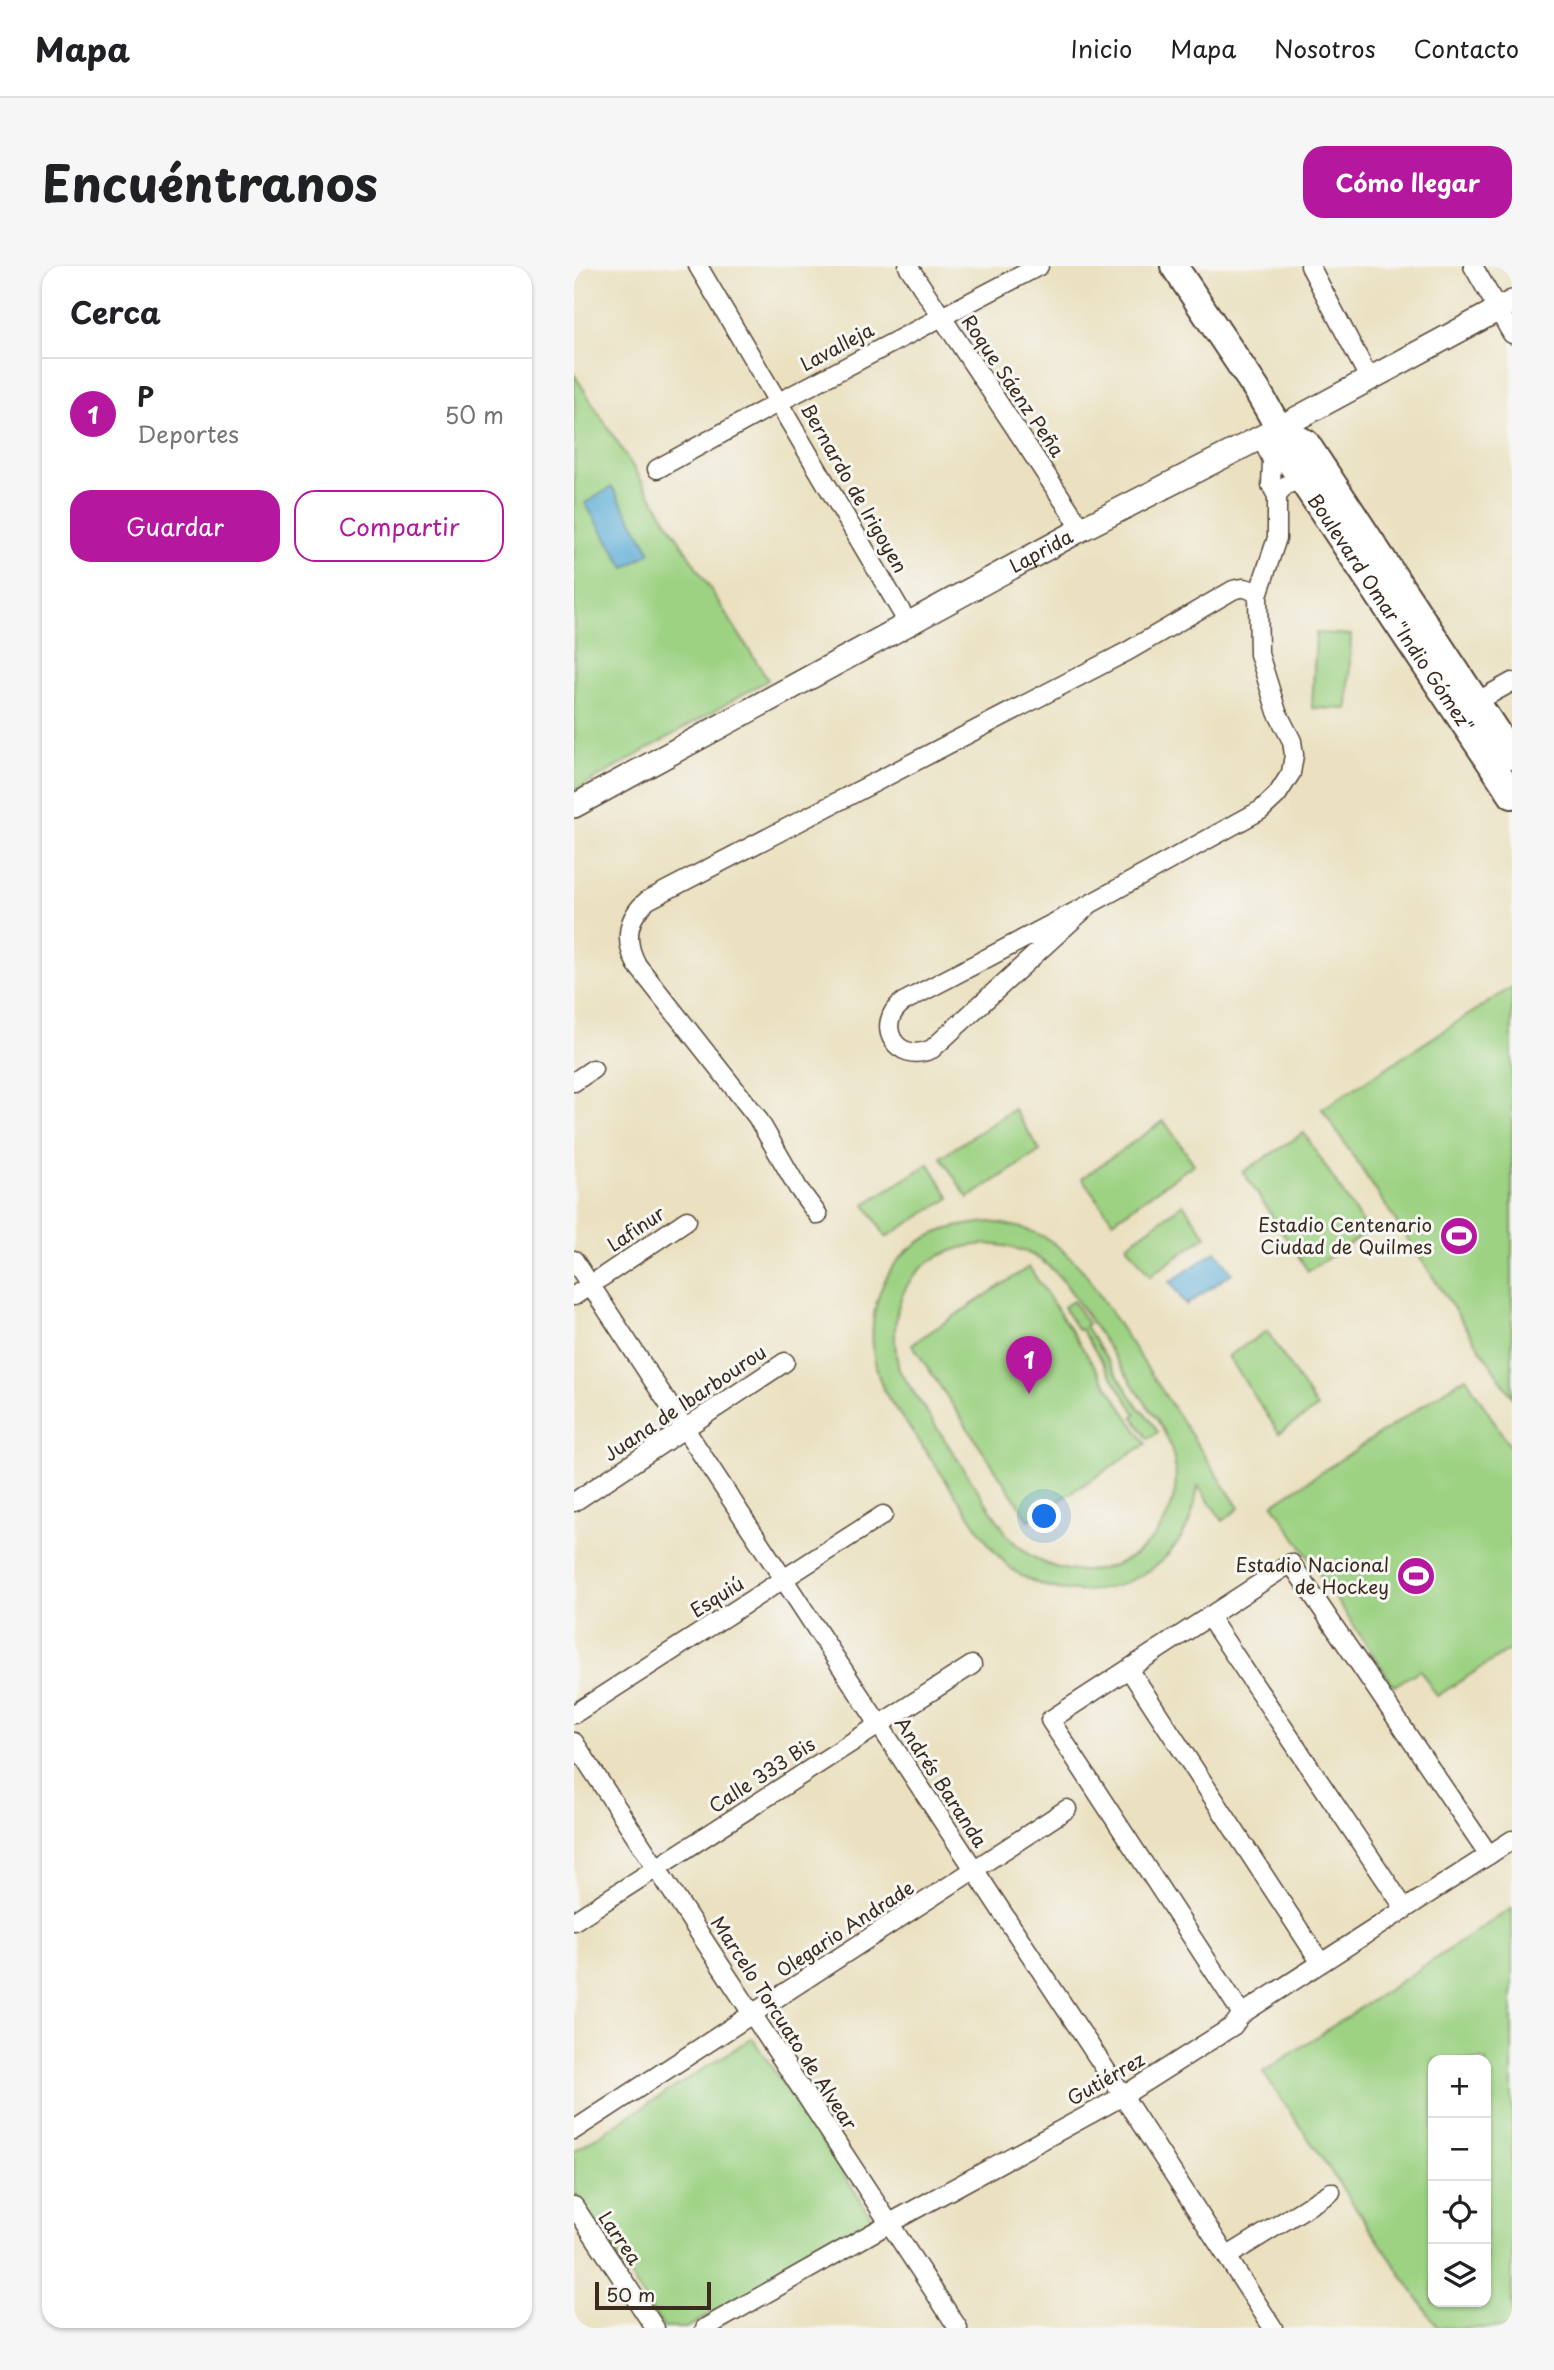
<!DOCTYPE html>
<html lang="es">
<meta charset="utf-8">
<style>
:root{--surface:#fff;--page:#f6f6f6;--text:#202124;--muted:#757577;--line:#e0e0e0;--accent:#b5179e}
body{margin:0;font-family:"Playpen Sans",sans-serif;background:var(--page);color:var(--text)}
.controls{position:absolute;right:21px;bottom:21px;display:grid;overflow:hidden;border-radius:14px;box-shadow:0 2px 5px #0004}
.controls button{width:63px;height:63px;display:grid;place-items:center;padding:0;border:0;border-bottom:2px solid var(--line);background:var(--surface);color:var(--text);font:35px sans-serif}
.scale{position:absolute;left:21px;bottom:18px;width:116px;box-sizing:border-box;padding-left:7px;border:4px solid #3b2a1e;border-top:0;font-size:19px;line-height:24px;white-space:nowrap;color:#3b2a1e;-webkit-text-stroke:5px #f6f6f2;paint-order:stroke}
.you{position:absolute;left:471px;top:1251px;width:24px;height:24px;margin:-18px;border:5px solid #fff;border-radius:50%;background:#1a73e8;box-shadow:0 0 0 10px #1a73e833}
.badge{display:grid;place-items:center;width:46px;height:46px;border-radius:50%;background:var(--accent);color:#fff;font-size:23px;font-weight:700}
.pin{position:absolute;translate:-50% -58px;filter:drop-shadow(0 2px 4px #0008)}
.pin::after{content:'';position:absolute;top:37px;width:24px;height:21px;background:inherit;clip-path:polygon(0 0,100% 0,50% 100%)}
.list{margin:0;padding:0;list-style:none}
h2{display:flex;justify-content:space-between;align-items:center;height:91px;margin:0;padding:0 28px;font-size:30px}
h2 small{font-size:23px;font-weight:400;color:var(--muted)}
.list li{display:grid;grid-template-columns:46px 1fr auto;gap:21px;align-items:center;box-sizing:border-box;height:112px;padding:0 28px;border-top:2px solid var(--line)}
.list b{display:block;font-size:26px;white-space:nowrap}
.list p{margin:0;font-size:23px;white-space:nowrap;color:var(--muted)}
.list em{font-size:23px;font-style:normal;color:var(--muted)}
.actions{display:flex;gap:14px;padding:21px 28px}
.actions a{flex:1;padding:16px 0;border:2px solid var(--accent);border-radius:21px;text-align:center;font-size:24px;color:var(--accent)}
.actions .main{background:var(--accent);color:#fff}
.icon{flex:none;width:38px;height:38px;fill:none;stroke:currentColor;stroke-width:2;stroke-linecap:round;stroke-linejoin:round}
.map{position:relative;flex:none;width:938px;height:2062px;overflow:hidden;border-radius:21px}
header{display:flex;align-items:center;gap:42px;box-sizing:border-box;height:98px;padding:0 35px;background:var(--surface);border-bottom:2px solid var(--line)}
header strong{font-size:33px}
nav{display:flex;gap:38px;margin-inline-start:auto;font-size:24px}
.intro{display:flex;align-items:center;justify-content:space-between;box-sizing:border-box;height:168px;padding:0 42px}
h1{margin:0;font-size:49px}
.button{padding:18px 32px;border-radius:21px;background:var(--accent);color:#fff;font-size:24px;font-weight:700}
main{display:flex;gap:42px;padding:0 42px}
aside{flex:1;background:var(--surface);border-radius:21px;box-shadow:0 2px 5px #0004}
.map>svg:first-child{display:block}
</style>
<header>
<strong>Mapa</strong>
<nav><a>Inicio</a><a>Mapa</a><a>Nosotros</a><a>Contacto</a></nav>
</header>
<div class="intro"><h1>Encuéntranos</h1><a class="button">Cómo llegar</a></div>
<main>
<aside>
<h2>Cerca<small></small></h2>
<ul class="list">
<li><span class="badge">1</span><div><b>P</b><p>Deportes</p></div><em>50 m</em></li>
</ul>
<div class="actions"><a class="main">Guardar</a><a>Compartir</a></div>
</aside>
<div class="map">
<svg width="938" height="2062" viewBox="0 0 938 2062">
<rect width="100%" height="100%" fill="#f6f6f2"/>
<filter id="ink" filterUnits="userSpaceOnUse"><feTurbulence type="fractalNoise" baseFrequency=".0143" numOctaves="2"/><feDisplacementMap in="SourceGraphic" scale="14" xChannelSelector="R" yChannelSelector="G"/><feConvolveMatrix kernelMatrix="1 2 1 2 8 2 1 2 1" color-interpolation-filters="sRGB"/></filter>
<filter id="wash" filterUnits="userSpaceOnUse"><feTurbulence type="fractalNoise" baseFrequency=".00686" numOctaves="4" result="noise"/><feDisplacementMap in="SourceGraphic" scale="28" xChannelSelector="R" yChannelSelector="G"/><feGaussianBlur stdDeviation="1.57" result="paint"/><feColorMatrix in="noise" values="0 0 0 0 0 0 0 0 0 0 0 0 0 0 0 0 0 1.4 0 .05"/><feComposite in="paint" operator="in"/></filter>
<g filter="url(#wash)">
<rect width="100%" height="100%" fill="#ebe1c1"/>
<!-- green -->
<g fill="#9dd283" stroke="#6c7e50" stroke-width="2" fill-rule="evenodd">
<path d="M0,108l194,306 -194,111z"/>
<path d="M742,367l35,2 -3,74 -36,-1z"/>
<path d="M938,721v410l-190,-288z"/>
<path d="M440,843l26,42 -72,47 -27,-41z"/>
<path d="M590,855l30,43 -81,57 -31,-43z"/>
<path d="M730,867l64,99 -60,39 -65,-99z"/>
<path d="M355,898l21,34 -64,39 -21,-33z"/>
<path d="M609,938l23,32 -56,40 -23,-31z"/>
<path d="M416,956c47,6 64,16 95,51l154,235 -16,13 -25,-35c-2,12 -4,24 -9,36 -26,63 -105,86 -163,56 -15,-7 -26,-20 -36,-32 -25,-37 -50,-74 -75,-111 -11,-15 -26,-32 -33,-49 -21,-53 -8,-122 46,-149 19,-10 41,-13 62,-15zM412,978c35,2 56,11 79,39 23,34 46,68 68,102 15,23 36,46 41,74 14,70 -54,130 -122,107 -18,-6 -31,-16 -44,-30l-109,-166c-15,-70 12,-120 87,-126z"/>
<path d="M455,1001l117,177 -117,76 -117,-176z"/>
<path d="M499,1035l15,23 -3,2 56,85 2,-1 15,22 -10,7 -15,-23 3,-2 -55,-85 -3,1 -15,-23z"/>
<path d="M693,1065l50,77 -38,25 -51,-77z"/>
<path d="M892,1111l46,73v198l-75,48 -17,-26 -26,16 -121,-182z"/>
<path d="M938,1642v420h-74l-175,-256zM859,1794h53v242h-53z"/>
<path d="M178,1772l124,185 -190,105h-22l-90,-137v-40z"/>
</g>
<!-- water -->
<g fill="#5dadd7" stroke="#4c6c7a" stroke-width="2">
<path d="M38,221l39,65 -26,16 -40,-65z"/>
<path d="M642,985l16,22 -46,32 -16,-23z"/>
</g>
</g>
<g filter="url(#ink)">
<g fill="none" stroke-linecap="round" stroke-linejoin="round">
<defs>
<g id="minor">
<path d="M124,0l210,357"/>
<path d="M334,0l174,263"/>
<path d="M736,0l59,112"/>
<path d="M899,0l39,68"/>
<path d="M687,171l11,23 -1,25 6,11"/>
<path d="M83,203l122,-67 260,-136"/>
<path d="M893,441l45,-25"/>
<path d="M516,638l-158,145c-36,16 -59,-25 -29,-47l187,-98 171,-94 16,-15 14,-22 3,-18 -2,-14 -15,-29 -18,-58 -1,-59 19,-57v-42l8,-10 15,-8"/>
<path d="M0,816l19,-13"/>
<path d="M244,949l-20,-27 -41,-71 -120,-152c-13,-24 -11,-47 11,-65l480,-249 105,-61c11,-4 16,-2 25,5"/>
<path d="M0,994l549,836 150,232"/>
<path d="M0,1030l113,-76"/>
<path d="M0,1236l211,-140"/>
<path d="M635,1351l196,292"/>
<path d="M555,1403l192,294"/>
<path d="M0,1448l309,-199"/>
<path d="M0,1476l384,586"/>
<path d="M0,1655l398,-256"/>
<path d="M668,1748l-192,-294 241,-157 198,292"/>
<path d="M0,1864l493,-321"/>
<path d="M0,1940l81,122"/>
<path d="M654,1990l103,-64"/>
<path d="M131,2062l185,-105 233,-127 110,-70 9,-12 270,-174"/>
</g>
<g id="tertiary">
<path id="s1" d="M0,540l508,-277 197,-101 233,-126"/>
</g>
<g id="secondary">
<path id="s2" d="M600,0l83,124 22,38 5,25 228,342"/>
<path d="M705,162l27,15 206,313"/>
</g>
</defs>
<!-- minor casing -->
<use href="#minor" stroke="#554536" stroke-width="21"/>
<!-- tertiary casing -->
<use href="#tertiary" stroke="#554536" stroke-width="26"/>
<!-- secondary casing -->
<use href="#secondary" stroke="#554536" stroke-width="30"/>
<!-- minor -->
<use href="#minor" stroke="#fff" stroke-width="18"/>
<!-- tertiary -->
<use href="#tertiary" stroke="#fff" stroke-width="23"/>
<!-- secondary -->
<use href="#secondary" stroke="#fff" stroke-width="26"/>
</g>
</g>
<!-- icons -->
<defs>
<symbol id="stadium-disc" viewBox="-11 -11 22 22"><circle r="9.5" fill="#b5179e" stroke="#f6f6f2"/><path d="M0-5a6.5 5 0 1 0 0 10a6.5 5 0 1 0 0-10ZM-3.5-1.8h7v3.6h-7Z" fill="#fff"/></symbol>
</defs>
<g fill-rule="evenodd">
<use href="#stadium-disc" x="863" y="948" width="44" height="44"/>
<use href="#stadium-disc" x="820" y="1288" width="44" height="44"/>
</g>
<g text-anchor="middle" stroke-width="6" stroke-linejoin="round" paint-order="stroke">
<!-- street labels -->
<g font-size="19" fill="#3b2a1e" stroke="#f6f6f2">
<text transform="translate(263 81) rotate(-28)" y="7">Lavalleja</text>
<text transform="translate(439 120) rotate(56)" y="7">Roque Sáenz Peña</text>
<text transform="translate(280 222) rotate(60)" y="7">Bernardo de Irigoyen</text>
<text dy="7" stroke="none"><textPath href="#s1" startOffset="532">Laprida</textPath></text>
<text dy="7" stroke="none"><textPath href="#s2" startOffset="411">Boulevard Omar "Indio Gómez"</textPath></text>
<text transform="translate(62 963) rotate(-34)" y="7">Lafinur</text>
<text transform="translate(111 1137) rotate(-34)" y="7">Juana de Ibarbourou</text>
<text transform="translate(143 1331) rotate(-32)" y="7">Esquiú</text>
<text transform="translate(188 1509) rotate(-33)" y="7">Calle 333 Bis</text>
<text transform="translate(367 1516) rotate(57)" y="7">Andrés Baranda</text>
<text transform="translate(271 1663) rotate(-33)" y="7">Olegario Andrade</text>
<text transform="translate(210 1757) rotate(57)" y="7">Marcelo Torcuato de Alvear</text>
<text transform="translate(532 1813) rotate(-30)" y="7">Gutiérrez</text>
<text transform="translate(46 1972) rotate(56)" y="7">Larrea</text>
</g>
<!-- poi labels -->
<g font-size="19" fill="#3b2a1e" stroke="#f6f6f2" text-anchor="end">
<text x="858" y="966">Estadio Centenario<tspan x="858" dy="22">Ciudad de Quilmes</tspan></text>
<text x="815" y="1306">Estadio Nacional<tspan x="815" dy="22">de Hockey</tspan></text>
</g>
</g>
</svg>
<div class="controls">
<button>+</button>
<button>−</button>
<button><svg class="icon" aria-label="locate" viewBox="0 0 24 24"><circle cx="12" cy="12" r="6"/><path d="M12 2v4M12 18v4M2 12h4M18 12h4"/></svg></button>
<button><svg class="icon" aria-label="layers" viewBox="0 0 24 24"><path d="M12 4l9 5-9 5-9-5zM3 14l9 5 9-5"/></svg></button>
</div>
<div class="scale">50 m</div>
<div class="you"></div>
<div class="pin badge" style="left:455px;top:1128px">1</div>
</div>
</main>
